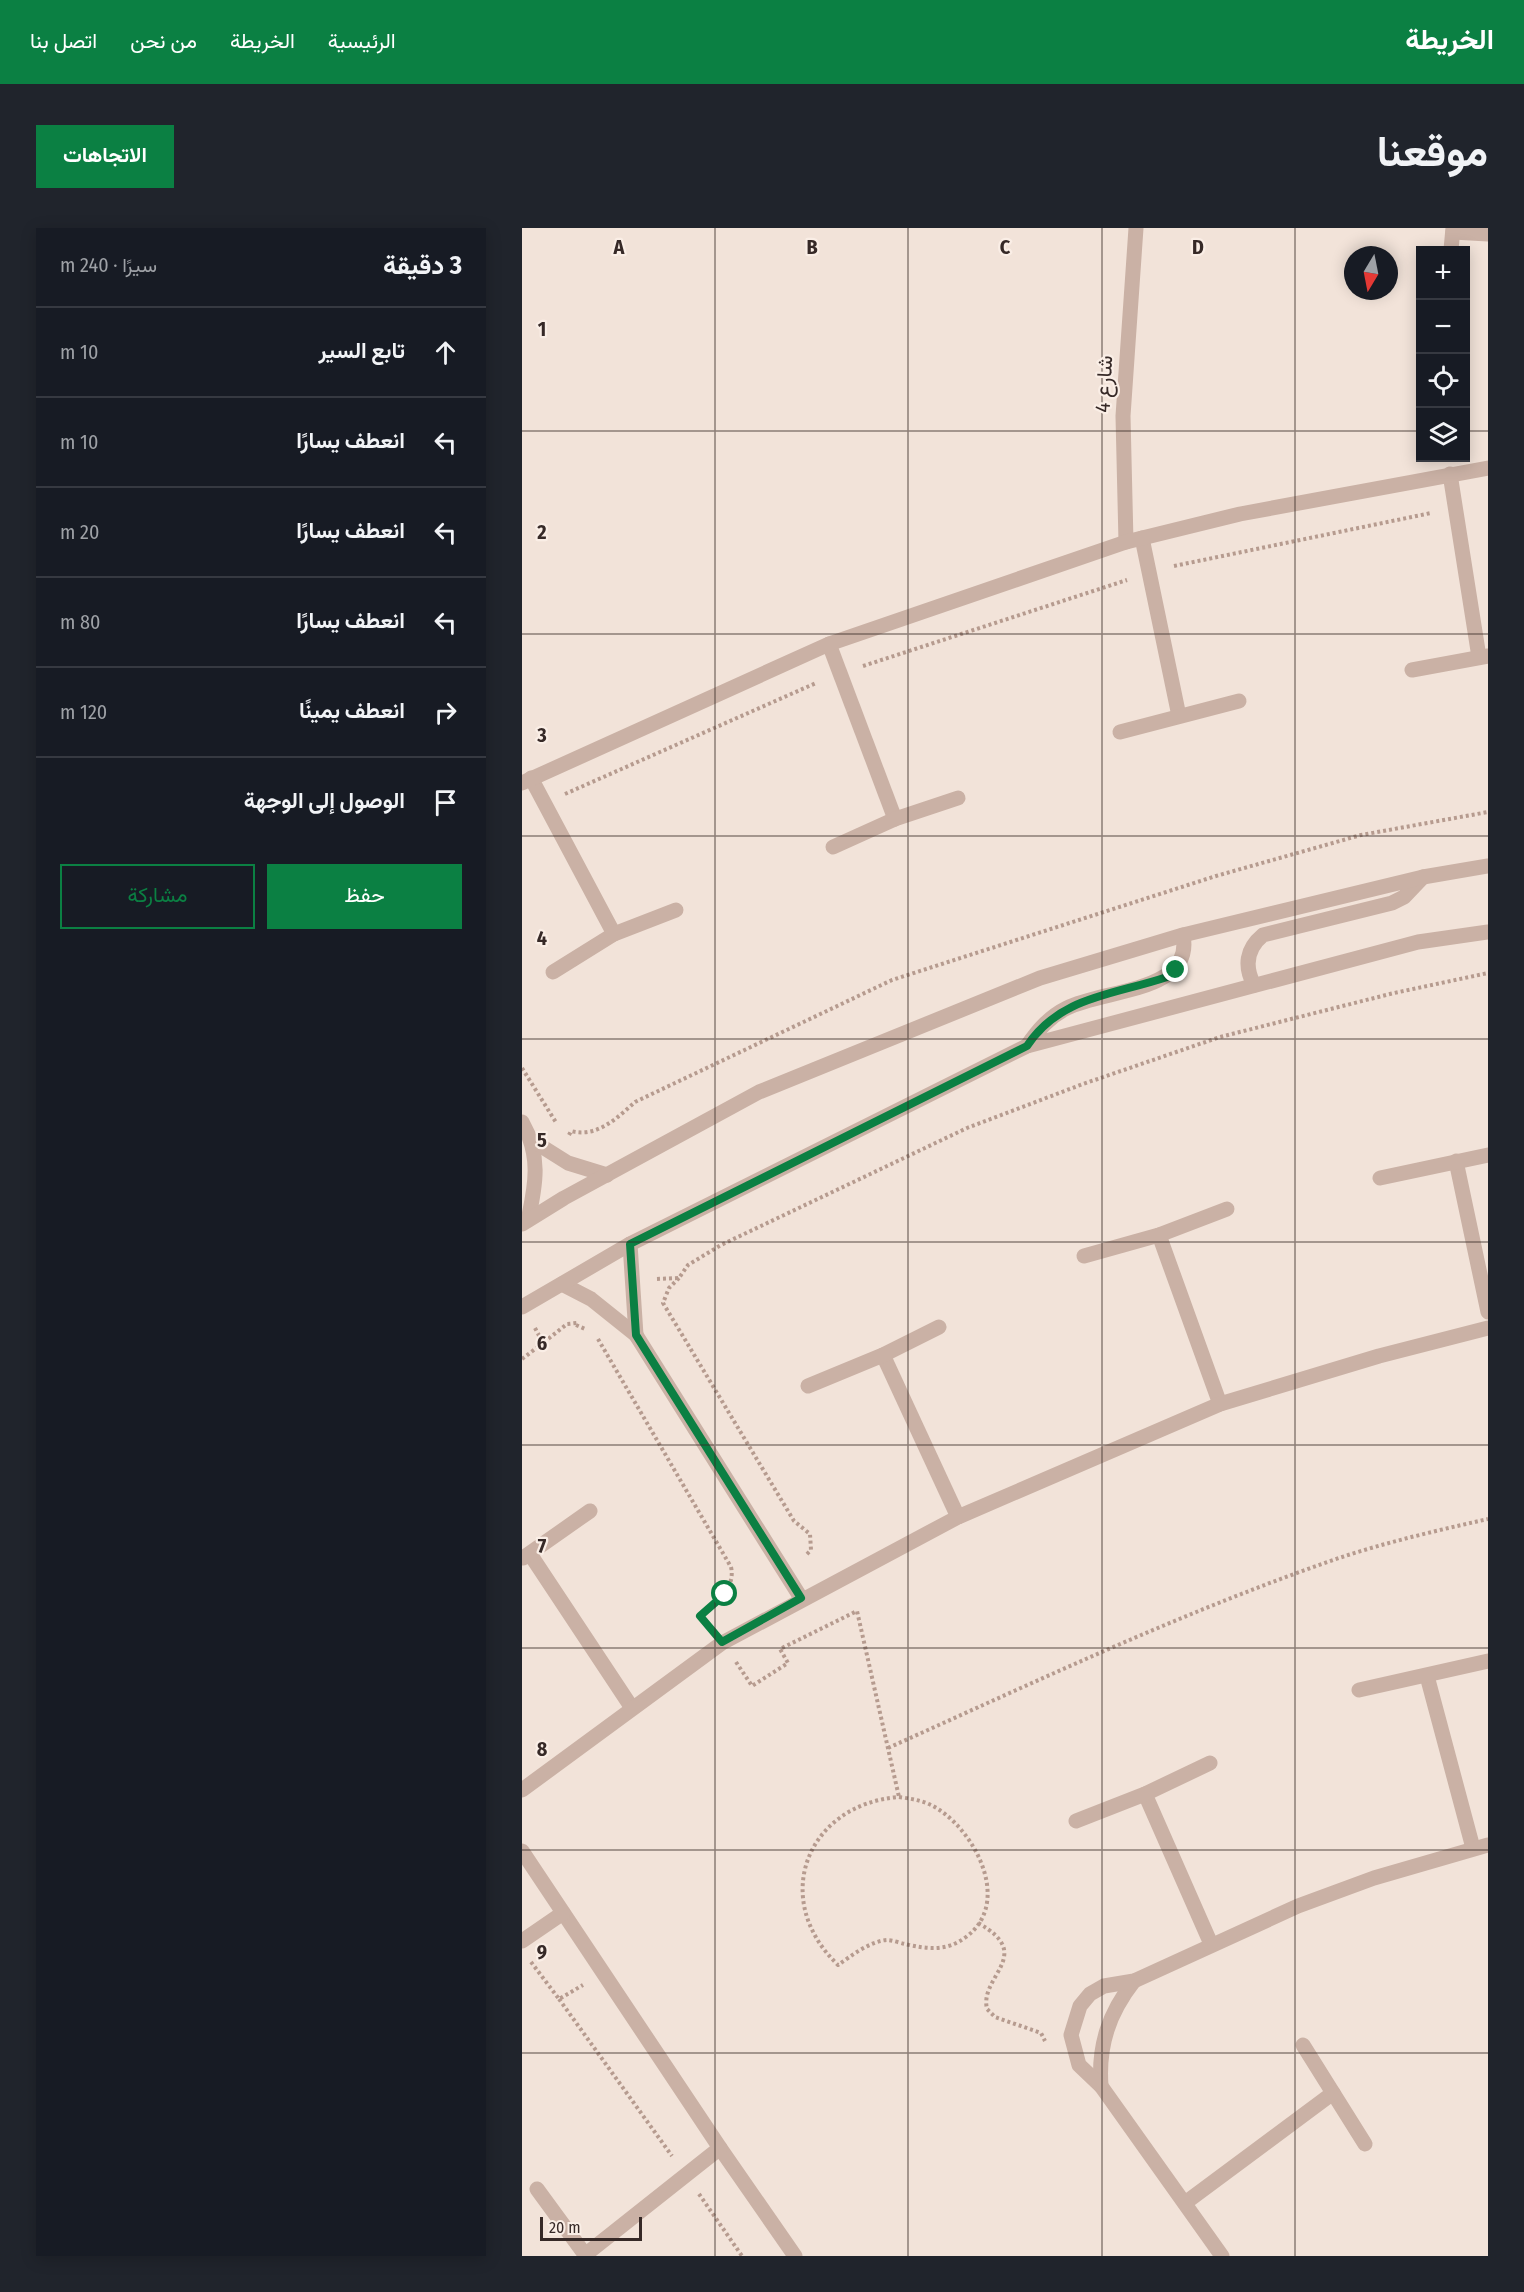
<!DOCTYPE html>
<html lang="ar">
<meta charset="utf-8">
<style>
:root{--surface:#171b24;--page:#20242c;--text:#f1f3f6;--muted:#9ea1a6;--line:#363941;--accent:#0b8043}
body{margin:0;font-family:"Fira Sans Condensed",Vazirmatn,sans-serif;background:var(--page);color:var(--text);direction:rtl}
.controls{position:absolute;right:18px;top:18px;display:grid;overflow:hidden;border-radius:0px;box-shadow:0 3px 15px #0003}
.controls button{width:54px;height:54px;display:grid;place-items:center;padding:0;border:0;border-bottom:2px solid var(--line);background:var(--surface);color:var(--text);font:30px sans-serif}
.compass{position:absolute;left:822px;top:18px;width:54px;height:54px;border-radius:50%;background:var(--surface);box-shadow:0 3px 15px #0003;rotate:190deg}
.scale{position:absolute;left:18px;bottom:15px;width:102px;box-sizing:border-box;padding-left:6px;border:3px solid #362927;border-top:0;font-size:16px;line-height:21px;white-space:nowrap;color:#362927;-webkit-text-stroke:4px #faeee6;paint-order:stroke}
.stop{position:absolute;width:18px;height:18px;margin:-14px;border:4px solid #0b8043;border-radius:50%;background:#fff}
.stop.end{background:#0b8043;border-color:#fff;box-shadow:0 2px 6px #0008}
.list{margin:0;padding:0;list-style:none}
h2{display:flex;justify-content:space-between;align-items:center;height:78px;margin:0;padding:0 24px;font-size:26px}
h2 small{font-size:20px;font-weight:400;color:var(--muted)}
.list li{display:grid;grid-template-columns:39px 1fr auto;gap:18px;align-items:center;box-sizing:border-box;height:90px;padding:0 24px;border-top:2px solid var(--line)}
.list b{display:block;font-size:22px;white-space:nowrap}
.list em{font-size:20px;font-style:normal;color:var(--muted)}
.actions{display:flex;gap:12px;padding:18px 24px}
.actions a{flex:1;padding:14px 0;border:2px solid var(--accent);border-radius:0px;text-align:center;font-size:21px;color:var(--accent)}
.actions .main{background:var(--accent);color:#fff}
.icon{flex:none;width:33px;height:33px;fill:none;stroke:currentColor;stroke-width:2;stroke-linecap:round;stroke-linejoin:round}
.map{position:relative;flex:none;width:966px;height:2028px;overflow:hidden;direction:ltr;border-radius:0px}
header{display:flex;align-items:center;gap:36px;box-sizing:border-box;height:84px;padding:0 30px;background:var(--accent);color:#fff}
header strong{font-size:28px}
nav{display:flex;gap:33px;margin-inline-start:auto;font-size:21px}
.intro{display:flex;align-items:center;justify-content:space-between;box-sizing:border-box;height:144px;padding:0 36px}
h1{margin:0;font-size:42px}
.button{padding:15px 27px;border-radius:0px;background:var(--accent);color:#fff;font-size:21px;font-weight:700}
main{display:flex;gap:36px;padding:0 36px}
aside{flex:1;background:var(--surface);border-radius:0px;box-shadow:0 3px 15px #0003}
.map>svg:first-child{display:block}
</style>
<header>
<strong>الخريطة</strong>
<nav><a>الرئيسية</a><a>الخريطة</a><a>من نحن</a><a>اتصل بنا</a></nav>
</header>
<div class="intro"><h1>موقعنا</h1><a class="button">الاتجاهات</a></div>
<main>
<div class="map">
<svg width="966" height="2028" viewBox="0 0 966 2028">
<rect width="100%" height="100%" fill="#f2e3d9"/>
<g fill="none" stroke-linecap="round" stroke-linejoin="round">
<!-- path -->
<g stroke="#b69b8f" stroke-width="4" stroke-dasharray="3 3" stroke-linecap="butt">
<path d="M652,338l257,-53"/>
<path d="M341,438l264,-86"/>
<path d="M43,566l251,-111"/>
<path d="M0,840l35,56"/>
<path d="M47,907l2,-4c26,7 46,-13 64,-29l257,-122 324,-104 145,-41 127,-23"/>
<path d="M157,1050l-10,10 -6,15 131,218 16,13 1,16 -6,6"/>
<path d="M135,1051l22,-1 9,-13 33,-20 246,-117 116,-44 137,-47 174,-44 94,-20"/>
<path d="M54,1097l9,4"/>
<path d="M13,1100l8,15 24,-19 10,-1"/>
<path d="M76,1111l133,228c5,22 -16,35 -31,49l8,9"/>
<path d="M0,1131l21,-16"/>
<path d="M214,1434l16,24 36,-23 -8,-14 77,-38 42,186"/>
<path d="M366,1520c149,-67 297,-137 451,-190 48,-16 100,-28 149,-39"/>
<path d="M377,1569c14,2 27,4 39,12 38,24 74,94 28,128 -20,15 -39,12 -61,7 -5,-1 -13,-4 -18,-4 -17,1 -36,16 -49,25 -69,-66 -31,-161 61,-168z"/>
<path d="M456,1695c58,32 1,53 9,86l8,8 46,16 4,8"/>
<path d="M9,1734l28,37 24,-14"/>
<path d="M37,1771l113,157"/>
<path d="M177,1966l43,62"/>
</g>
<!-- minor -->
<g stroke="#cab1a5" stroke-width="15">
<path d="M931,4l35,2"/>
<path d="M929,22l2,-22"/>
<path d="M928,246l29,183"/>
<path d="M620,310l37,178"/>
<path d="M604,314l-3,-126 13,-188"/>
<path d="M307,416l66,175"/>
<path d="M890,442l76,-14"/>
<path d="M598,504l119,-31"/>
<path d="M9,550l83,156"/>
<path d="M0,555l307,-139 297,-102 114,-28 248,-46"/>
<path d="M311,619l62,-28 63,-21"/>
<path d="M31,744l61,-38 62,-24"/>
<path d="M732,757c-10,-19 -8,-36 9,-50l129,-32 12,-6 19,-20"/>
<path d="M505,818c11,-16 22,-29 40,-38 37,-19 127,-15 116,-73"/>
<path d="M0,894c19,33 14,62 6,98"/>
<path d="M11,913l35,22 39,12"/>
<path d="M934,933l32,151"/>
<path d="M858,950l108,-23"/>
<path d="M0,996l42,-26 195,-106 281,-114 143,-43 240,-58 65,-11"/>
<path d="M637,1007l61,169"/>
<path d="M108,1016l6,91"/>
<path d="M562,1028l75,-21 68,-26"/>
<path d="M40,1056l29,15 45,36 165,263"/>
<path d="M0,1079l108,-63 397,-198 391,-104 70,-10"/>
<path d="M361,1127l75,162"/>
<path d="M286,1158l75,-31 56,-28"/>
<path d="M8,1326l102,154"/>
<path d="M1,1330l67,-47"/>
<path d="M905,1448l46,172"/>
<path d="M837,1462l129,-29"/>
<path d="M0,1562l200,-147 236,-126 262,-113 159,-48 109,-28"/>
<path d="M623,1566l66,150"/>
<path d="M554,1593l69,-27 65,-31"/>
<path d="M0,1623l198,297 75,108"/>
<path d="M0,1713l41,-28"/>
<path d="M781,1817l62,99"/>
<path d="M579,1858c-3,-41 8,-73 33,-105"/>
<path d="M15,1961l49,67"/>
<path d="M663,1975l148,-110"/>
<path d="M63,2027l135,-107"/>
<path d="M700,2028l-121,-170 -22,-21 -8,-30 9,-29 10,-12 14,-8 30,-5 164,-75 76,-28 114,-33"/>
</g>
</g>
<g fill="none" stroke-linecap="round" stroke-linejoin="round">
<!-- route -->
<path stroke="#0b8043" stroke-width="8" d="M203,1366l-25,22 22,26 79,-44 -165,-263 -6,-91 397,-198c33,-50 87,-51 140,-69l9,-7"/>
</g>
<!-- grid -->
<path fill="none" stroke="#362927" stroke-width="1.5" stroke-opacity="0.55" d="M193,0v2028M386,0v2028M580,0v2028M773,0v2028M0,203h898M944,203h22M0,406h966M0,608h966M0,811h966M0,1014h966M0,1217h966M0,1420h966M0,1622h966M0,1825h966"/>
<g text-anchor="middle" stroke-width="4.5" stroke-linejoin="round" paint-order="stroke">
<!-- street labels -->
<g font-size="21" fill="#362927" stroke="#faeee6">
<text transform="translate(582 156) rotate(-87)" y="7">شارع 4</text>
</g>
</g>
<g font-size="20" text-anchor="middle" font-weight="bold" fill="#362927" stroke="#faeee6" stroke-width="4.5" stroke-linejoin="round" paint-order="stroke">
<text x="97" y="26">A</text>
<text x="290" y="26">B</text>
<text x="483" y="26">C</text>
<text x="676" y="26">D</text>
<text x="20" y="108">1</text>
<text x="20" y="311">2</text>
<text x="20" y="514">3</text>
<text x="20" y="717">4</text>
<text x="20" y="919">5</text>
<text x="20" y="1122">6</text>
<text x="20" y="1325">7</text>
<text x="20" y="1528">8</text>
<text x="20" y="1731">9</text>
</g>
</svg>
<div class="controls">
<button>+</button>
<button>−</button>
<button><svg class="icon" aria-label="locate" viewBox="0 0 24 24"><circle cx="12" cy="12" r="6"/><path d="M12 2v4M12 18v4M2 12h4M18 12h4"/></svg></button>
<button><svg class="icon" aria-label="layers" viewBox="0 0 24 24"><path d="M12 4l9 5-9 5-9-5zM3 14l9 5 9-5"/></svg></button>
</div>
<svg class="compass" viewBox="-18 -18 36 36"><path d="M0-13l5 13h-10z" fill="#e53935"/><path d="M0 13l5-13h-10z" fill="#9ea1a6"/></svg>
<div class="scale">20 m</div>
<div class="stop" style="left:203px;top:1366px"></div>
<div class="stop end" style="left:654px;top:742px"></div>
</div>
<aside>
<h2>3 دقيقة<small>سيرًا · 240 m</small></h2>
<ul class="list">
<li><svg class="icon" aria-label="ahead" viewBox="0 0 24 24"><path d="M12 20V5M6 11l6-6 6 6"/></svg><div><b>تابع السير</b></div><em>10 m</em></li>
<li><svg class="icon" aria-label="left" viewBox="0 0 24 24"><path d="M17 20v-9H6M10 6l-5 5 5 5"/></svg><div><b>انعطف يسارًا</b></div><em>10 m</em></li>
<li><svg class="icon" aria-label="left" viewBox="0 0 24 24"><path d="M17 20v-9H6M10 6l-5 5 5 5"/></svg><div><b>انعطف يسارًا</b></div><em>20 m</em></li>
<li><svg class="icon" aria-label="left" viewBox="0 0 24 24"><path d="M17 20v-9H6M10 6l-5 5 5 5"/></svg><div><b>انعطف يسارًا</b></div><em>80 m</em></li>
<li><svg class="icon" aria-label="right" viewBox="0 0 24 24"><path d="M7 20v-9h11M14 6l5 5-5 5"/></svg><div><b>انعطف يمينًا</b></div><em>120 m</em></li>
<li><svg class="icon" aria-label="arrive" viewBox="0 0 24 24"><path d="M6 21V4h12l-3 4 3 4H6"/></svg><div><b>الوصول إلى الوجهة</b></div></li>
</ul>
<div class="actions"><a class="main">حفظ</a><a>مشاركة</a></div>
</aside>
</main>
